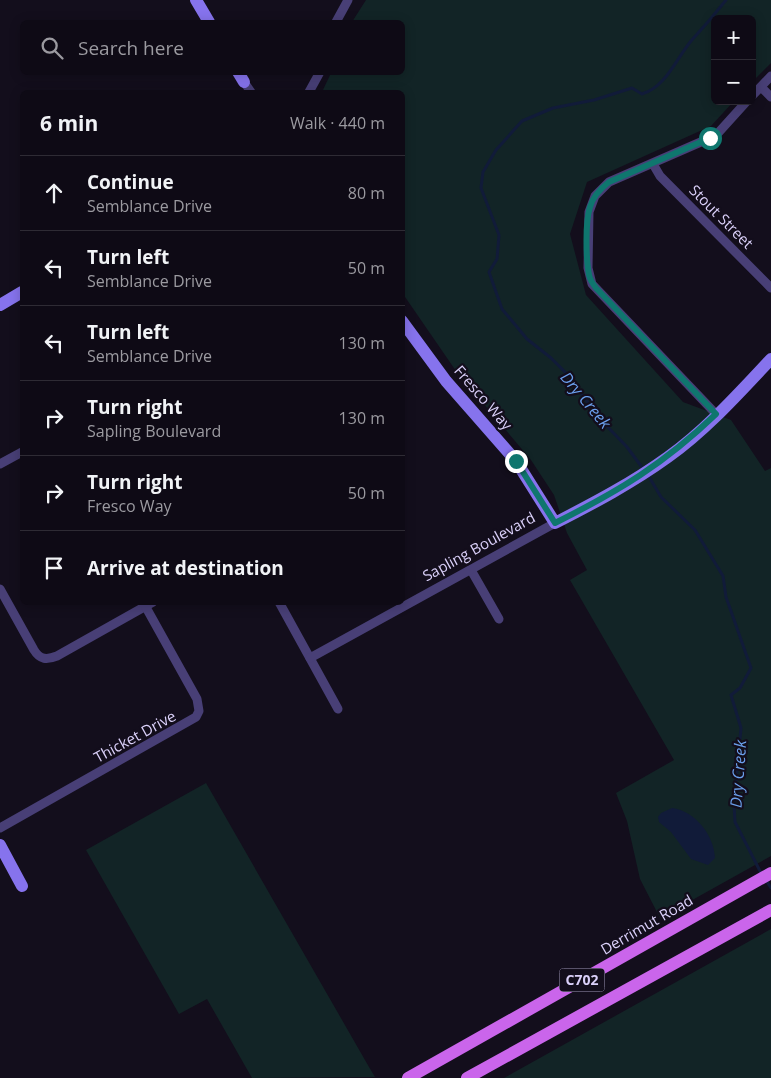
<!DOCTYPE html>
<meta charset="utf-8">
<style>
:root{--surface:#0e0a15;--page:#1c1822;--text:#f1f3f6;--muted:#9b9aa0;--line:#2e2b34}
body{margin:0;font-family:"Open Sans",sans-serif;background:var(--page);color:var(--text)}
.controls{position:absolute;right:15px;top:15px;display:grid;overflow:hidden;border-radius:8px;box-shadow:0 2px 12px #0003}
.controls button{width:45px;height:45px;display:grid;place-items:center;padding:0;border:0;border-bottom:1px solid var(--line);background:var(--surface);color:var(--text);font:25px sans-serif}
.stop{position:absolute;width:15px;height:15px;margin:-11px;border:4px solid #0f766e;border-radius:50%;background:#fff}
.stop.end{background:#0f766e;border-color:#fff;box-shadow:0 1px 5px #0008}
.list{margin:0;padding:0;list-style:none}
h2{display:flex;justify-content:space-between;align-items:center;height:65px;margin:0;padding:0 20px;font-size:21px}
h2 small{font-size:16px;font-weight:400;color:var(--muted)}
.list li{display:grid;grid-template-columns:32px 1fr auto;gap:15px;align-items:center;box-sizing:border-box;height:75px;padding:0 20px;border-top:1px solid var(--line)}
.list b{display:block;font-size:19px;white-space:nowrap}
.list p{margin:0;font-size:16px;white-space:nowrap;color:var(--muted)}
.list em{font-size:16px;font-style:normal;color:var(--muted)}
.icon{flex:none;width:28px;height:28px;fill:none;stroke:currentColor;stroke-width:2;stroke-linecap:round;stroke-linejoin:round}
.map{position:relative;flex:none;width:771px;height:1078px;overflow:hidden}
.search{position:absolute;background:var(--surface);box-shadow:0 2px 12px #0003;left:20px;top:20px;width:385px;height:55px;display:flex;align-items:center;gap:12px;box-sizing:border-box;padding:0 18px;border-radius:8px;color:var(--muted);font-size:19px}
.panel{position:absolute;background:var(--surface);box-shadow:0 2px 12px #0003;left:20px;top:90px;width:385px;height:515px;border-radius:8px}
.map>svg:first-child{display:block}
</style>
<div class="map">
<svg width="771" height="1078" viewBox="0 0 771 1078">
<rect width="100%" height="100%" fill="#130e1c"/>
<!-- green -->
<g fill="#122426">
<path d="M366,0h405v63l-19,19v-63h-37v82h19l-23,25 -124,56 -17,52 16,61 97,107 48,18 34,51 6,-3v388l-111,62 -20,-39 -13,-58 -11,-28 58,-33 -104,-180 17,-10 -20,-37 -13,-38 -23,-35 -75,-89 -53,-77 -1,-202h-80l9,-19 71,-1v-50h-50z"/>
<path d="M206,783l163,284 6,10 -123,1 -45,-79 -28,15 -93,-164z"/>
<path d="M771,929v149h-267z"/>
</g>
<!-- water -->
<path fill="#111b39" d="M672,808c23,3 42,27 43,50l-7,7 -17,-6 -20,-27 -12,-10 -1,-5 3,-4z"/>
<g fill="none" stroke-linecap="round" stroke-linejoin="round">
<!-- stream -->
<g stroke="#111b39" stroke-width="3">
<path d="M644,470l-17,-23 -28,-29 -31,-43 -17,-17 -24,-19 -25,-30 -13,-37 8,-13 2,-24 -18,-47 2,-16 13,-22 26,-29 31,-13 41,-8 38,-12 10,6c24,-7 34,-35 49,-53 12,-13 24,-27 35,-41"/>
<path d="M648,475l13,22 34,33 28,46 3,21 25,71 -11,20 -9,7 10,33 -7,76 1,18 27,53"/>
<path d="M766,880l5,8"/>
</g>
<!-- street -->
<g stroke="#483f76" stroke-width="9">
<path d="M336,22l12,-22"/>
<path d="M244,82l7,10"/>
<path d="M761,87l10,10"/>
<path d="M309,92l11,-20"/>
<path d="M752,96l19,-20"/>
<path d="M653,164l7,12 111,112"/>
<path d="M716,414l-124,-130 -4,-16 1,-56 6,-16 14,-14 101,-44 9,-6 28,-31"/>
<path d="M0,464l22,-12"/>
<path d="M471,570l28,49"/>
<path d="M0,589l34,61c6,10 13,10 23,6l96,-54"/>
<path d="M279,602l59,107"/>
<path d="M310,658l245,-135"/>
<path d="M0,828l196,-111 3,-6 -2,-12 -54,-97"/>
</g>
<!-- secondary -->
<g stroke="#8673ed" stroke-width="12">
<path d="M196,0l13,22"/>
<path d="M238,72l6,10"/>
<path d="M0,305l22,-13"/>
<path d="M402,321l44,60 70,80 39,62c39,-20 77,-40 113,-66 38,-27 71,-64 103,-98"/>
<path d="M0,845l22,41"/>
</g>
<!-- primary -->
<g stroke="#ca65eb" stroke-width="12">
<path d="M408,1078l363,-205"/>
<path d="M467,1078l304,-168"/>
</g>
</g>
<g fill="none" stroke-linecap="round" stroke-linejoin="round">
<!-- route -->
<path stroke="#0f766e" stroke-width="6" d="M516,461l39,62c64,-32 109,-59 161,-109l-120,-126c-3,-4 -6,-8 -7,-13 -3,-16 -4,-53 1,-68 3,-11 10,-18 19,-25l101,-44"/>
</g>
<g text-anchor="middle" stroke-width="4.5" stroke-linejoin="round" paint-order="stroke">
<!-- shield labels -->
<rect fill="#130e1c" stroke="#9e96b7" stroke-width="1" x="559.5" y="968.5" width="45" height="23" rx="4"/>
<g font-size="14" font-weight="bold" fill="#dad0f9">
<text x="582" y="985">C702</text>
</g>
<!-- street labels -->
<g font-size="15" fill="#dad0f9" stroke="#130e1c">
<text transform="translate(721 217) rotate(45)" y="5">Stout Street</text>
<text transform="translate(483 398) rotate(49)" y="5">Fresco Way</text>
<text transform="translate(479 547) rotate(-29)" y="5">Sapling Boulevard</text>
<text transform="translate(135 737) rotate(-29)" y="5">Thicket Drive</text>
<text transform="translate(647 925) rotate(-30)" y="5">Derrimut Road</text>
</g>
<!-- water labels -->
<g font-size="16" font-style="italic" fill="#6b9fec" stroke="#130e1c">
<text transform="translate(586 400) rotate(50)" y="6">Dry Creek</text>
<text transform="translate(738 774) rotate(-86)" y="6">Dry Creek</text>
</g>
</g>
</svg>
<div class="controls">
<button>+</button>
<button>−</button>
</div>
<div class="stop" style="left:710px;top:138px"></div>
<div class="stop end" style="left:516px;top:461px"></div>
<div class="search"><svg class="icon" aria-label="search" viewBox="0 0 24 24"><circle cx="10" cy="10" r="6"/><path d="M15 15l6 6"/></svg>Search here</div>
<section class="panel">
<h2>6 min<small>Walk · 440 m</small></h2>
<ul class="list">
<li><svg class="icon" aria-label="ahead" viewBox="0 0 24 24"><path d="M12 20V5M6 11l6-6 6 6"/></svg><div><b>Continue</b><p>Semblance Drive</p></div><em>80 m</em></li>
<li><svg class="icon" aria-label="left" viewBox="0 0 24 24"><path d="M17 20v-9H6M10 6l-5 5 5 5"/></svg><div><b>Turn left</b><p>Semblance Drive</p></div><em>50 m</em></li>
<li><svg class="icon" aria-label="left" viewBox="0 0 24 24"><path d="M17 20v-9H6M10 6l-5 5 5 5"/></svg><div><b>Turn left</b><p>Semblance Drive</p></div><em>130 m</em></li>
<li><svg class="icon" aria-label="right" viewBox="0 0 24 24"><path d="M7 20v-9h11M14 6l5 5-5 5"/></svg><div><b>Turn right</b><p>Sapling Boulevard</p></div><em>130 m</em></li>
<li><svg class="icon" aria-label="right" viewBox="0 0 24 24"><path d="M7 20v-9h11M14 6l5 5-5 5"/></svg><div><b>Turn right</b><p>Fresco Way</p></div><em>50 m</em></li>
<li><svg class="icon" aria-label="arrive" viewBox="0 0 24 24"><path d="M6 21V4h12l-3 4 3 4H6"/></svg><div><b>Arrive at destination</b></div></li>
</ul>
</section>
</div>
